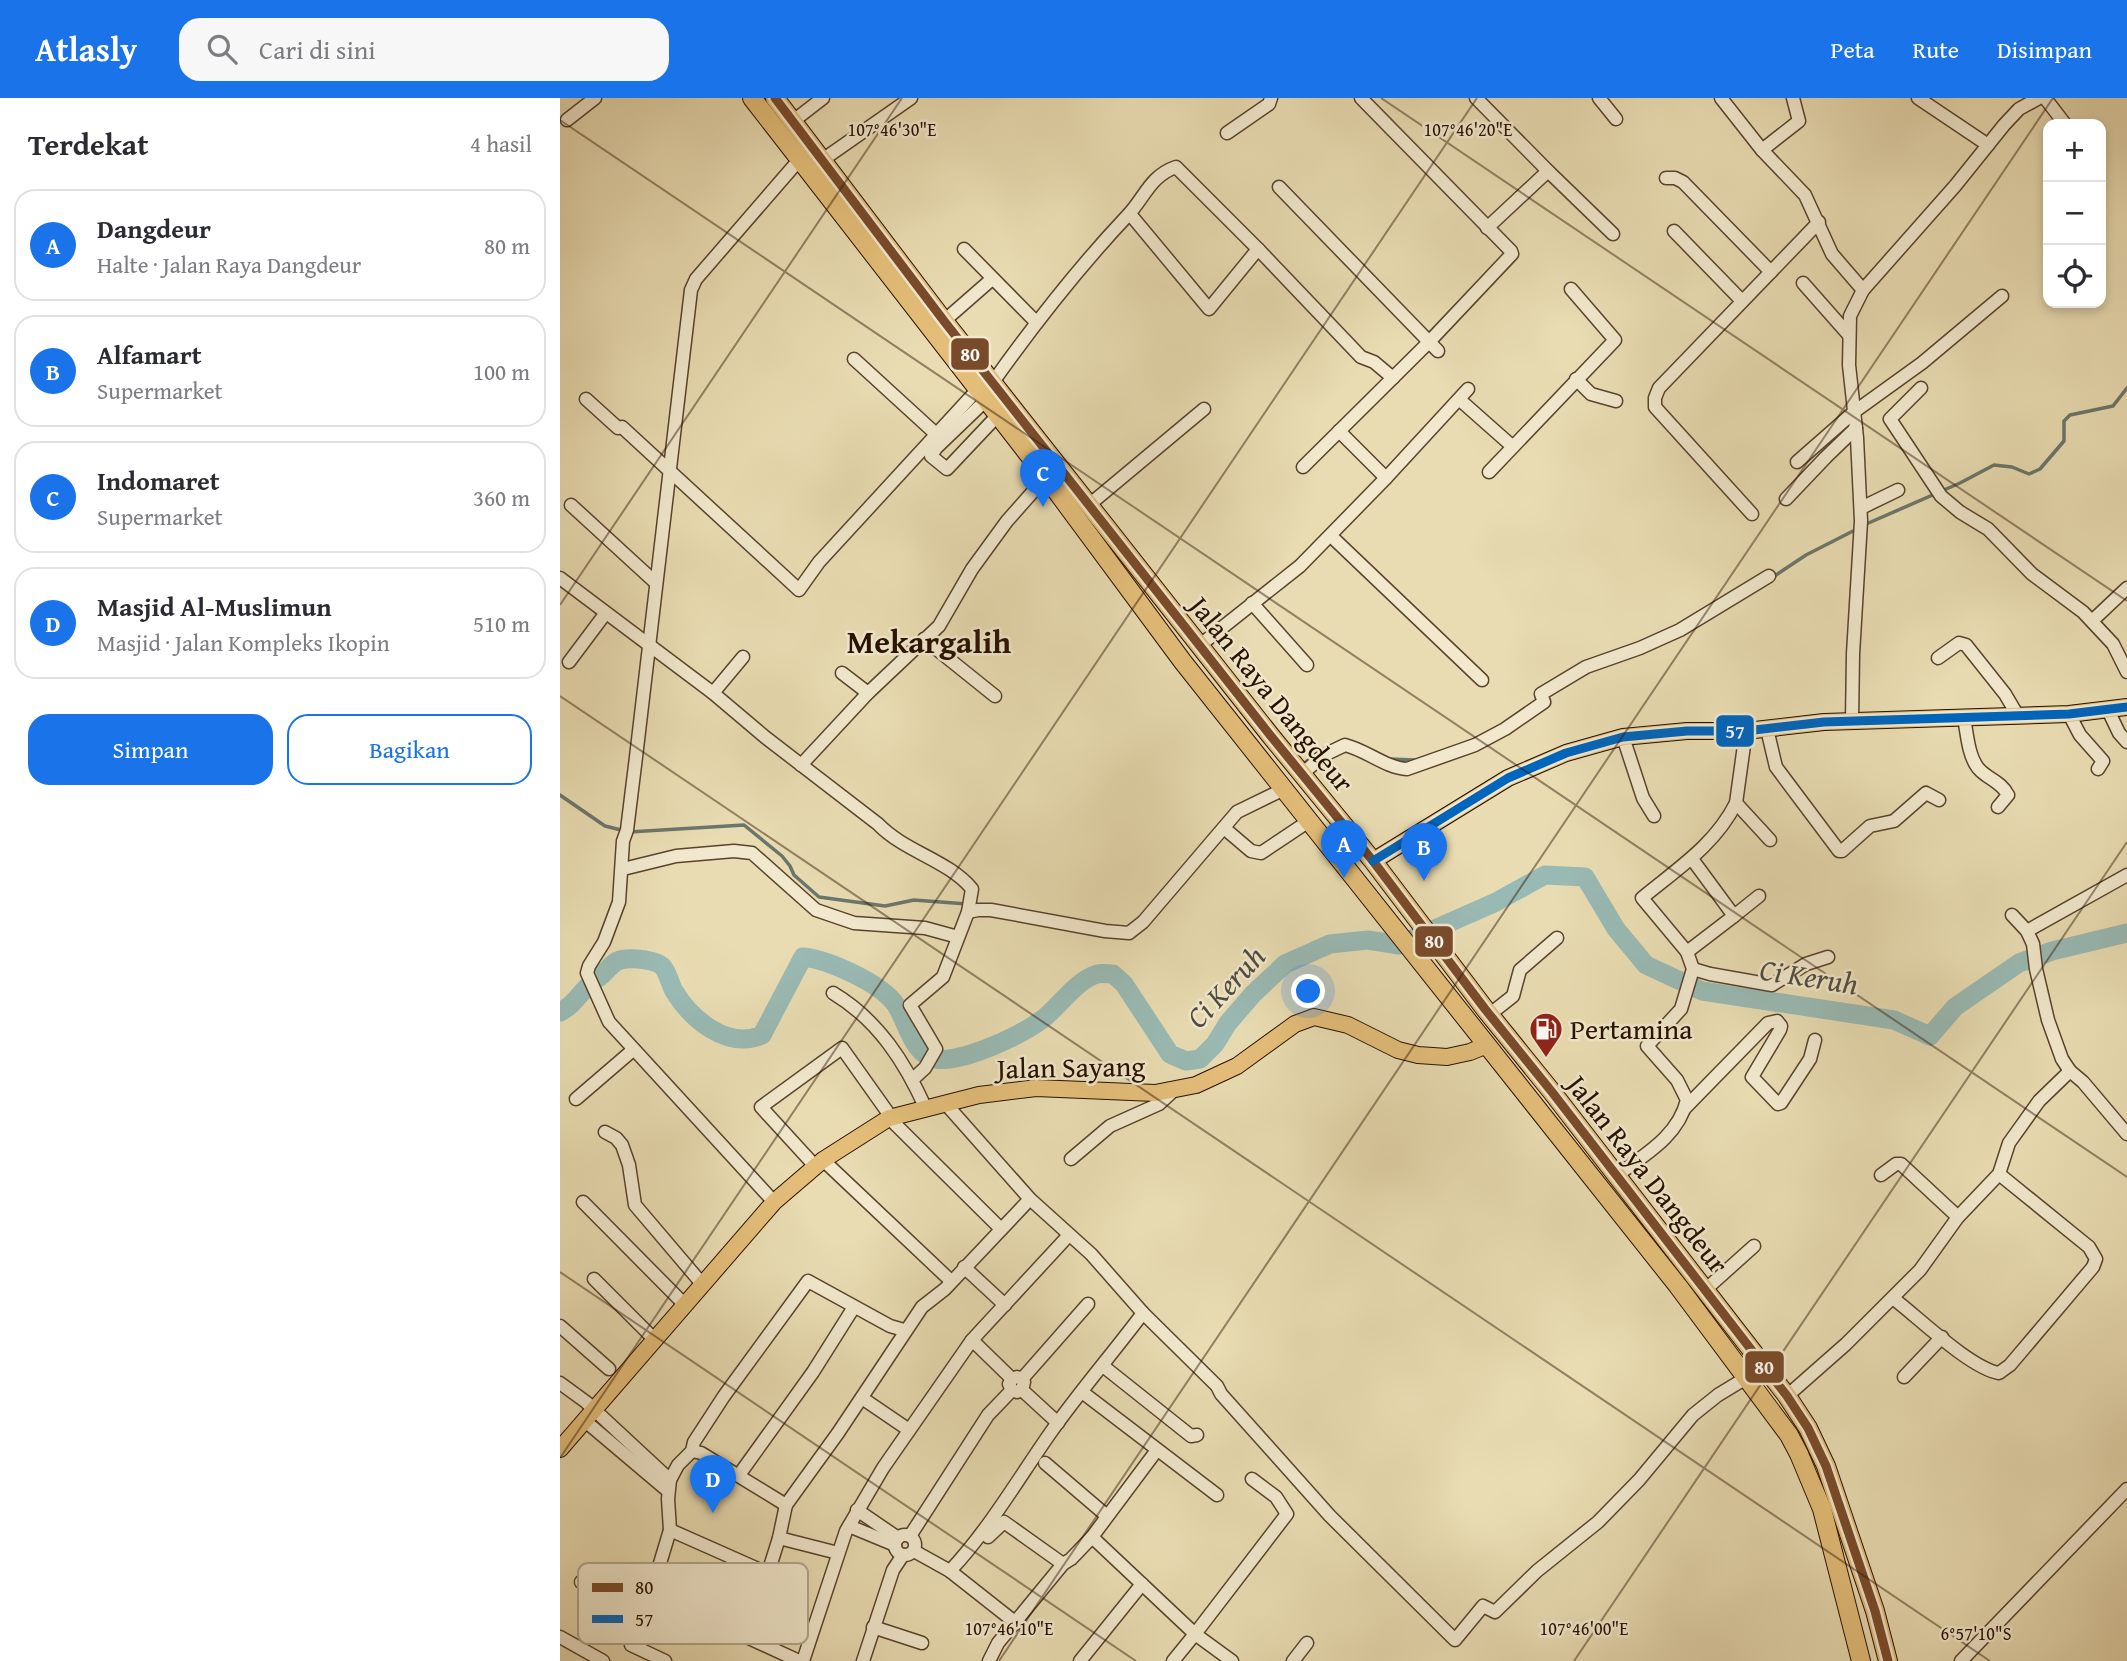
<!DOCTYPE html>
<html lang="id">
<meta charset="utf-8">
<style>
:root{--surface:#fff;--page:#f7f7f7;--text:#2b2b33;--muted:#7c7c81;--line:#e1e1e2;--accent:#1a73e8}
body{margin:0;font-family:"Gentium Book Plus",serif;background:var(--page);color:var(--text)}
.controls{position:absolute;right:21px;top:21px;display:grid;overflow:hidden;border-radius:14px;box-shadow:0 4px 10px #0003}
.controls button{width:63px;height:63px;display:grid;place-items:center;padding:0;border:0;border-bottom:2px solid var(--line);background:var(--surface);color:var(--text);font:35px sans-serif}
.you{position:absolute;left:749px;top:894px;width:24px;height:24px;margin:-18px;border:5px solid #fff;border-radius:50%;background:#1a73e8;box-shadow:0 0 0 10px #1a73e833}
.badge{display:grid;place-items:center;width:46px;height:46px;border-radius:50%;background:var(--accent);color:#fff;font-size:23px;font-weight:700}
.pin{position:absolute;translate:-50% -58px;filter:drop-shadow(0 2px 4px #0008)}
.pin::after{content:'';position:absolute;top:37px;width:24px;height:21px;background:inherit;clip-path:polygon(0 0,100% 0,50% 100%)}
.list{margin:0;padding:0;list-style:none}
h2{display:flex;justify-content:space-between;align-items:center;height:91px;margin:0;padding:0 28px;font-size:30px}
h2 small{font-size:23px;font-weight:400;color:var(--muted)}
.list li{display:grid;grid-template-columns:46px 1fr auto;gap:21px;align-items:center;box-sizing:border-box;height:112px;margin:0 14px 14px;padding:0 14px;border:2px solid var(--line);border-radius:21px}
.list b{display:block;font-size:26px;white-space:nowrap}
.list p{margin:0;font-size:23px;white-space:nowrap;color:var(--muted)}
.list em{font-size:23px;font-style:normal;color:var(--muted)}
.actions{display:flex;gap:14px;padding:21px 28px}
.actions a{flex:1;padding:16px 0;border:2px solid var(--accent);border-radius:21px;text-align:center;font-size:24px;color:var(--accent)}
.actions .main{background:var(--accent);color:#fff}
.icon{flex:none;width:38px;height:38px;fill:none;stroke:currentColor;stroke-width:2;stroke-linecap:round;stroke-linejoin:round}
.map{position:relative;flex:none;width:1567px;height:1563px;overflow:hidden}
header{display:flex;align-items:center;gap:42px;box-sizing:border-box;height:98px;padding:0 35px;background:var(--accent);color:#fff}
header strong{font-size:33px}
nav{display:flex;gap:38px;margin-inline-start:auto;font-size:24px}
.search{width:490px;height:63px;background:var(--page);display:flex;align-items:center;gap:18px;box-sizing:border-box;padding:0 24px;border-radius:21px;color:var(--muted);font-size:26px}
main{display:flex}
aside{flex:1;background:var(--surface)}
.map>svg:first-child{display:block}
</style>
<header>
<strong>Atlasly</strong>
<div class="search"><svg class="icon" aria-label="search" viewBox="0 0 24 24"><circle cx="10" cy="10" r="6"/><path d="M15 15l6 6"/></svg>Cari di sini</div>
<nav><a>Peta</a><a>Rute</a><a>Disimpan</a></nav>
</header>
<main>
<aside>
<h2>Terdekat<small>4 hasil</small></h2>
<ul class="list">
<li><span class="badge">A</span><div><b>Dangdeur</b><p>Halte · Jalan Raya Dangdeur</p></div><em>80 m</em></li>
<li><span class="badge">B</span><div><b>Alfamart</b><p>Supermarket</p></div><em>100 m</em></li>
<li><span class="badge">C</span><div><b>Indomaret</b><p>Supermarket</p></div><em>360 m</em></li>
<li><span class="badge">D</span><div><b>Masjid Al-Muslimun</b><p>Masjid · Jalan Kompleks Ikopin</p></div><em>510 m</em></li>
</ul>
<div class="actions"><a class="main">Simpan</a><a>Bagikan</a></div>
</aside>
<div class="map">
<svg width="1567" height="1563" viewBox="0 0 1567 1563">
<rect width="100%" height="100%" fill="#e9dcb2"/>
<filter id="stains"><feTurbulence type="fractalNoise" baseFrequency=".00286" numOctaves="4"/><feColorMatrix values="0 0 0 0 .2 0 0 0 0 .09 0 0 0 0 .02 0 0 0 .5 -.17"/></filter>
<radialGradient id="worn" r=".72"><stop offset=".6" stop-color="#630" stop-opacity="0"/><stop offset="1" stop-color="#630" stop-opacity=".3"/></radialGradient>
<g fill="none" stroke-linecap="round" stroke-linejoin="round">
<!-- stream -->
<g stroke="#6b766c" stroke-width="3.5">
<path d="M1304,427l96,-42 34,-18 18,2 17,7 11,-5 24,-28v-20l6,-6 43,-9 14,-18"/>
<path d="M1213,479l33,-22 51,-26"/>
<path d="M829,661l27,1"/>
<path d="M741,668l16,-13"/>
<path d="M0,697l45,31 24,6 115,-7 38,31 8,10 4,9 25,22 66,9 29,-6 53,4"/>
</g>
<!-- river -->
<path stroke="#99bab4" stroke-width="19" d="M0,914c13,-6 21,-20 31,-29 4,-4 10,-6 13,-10 7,-7 10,-13 22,-14 9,-1 29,1 36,7 6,6 8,18 12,25 17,28 53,59 88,44l41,-78c26,3 78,26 93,48 11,17 17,51 40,54 27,4 86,-24 108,-41 16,-13 33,-38 53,-44 5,-1 12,0 16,0l11,10 46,70 16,7 14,-2 15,-15 13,-21 25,-29 32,-30 45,-20 38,-4 31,5 97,-43 49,-27 40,2 31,52 30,36 56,26 192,29 36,16 25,-29 64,-44 33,-12 75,-18"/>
<defs>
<g id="minor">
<path d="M916,0l72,73"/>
<path d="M1039,0l17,21"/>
<path d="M1161,0l41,52 37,-29 -6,-23"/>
<path d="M1358,0l70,47"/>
<path d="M1485,0l20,26"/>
<path d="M7,22l28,-22"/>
<path d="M232,24l31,-24"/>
<path d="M667,35l42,-29 2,-6"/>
<path d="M1202,52l43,45 27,59 31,36"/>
<path d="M261,63l90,-63"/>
<path d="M1106,80h9l8,4 88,90"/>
<path d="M719,89l159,164"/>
<path d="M570,116l79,95 49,-60"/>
<path d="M927,130l61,-57 65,63"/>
<path d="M1114,133l68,70"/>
<path d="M404,151l72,73"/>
<path d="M1243,185l45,51"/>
<path d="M384,223l48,-42"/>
<path d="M294,261l82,75"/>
<path d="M1016,281l15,15 25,7"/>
<path d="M433,284c42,-59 86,-115 135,-167 17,-18 22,-39 48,-48l82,82 103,108 13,5 19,16"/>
<path d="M1361,290l-31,31 51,77 19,16 28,17 44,45 51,38 30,32 14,28"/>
<path d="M26,301l32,29 4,-1 177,163 20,-28 159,-173"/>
<path d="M426,302l-50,48 -5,8 16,13 51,-54"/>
<path d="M900,302l52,46"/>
<path d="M779,333l47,47"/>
<path d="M1237,364l57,-50 68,-49 80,-67"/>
<path d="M743,369l126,-125 83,-88 -1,-3 -150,-153"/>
<path d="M929,374l126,-132 -44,-51"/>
<path d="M1226,401l40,-42 30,-29"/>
<path d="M11,407l85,78"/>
<path d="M529,407l115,-96"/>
<path d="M1301,410l37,-18"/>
<path d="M1192,416l-97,-107v-9l4,-10 160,-166"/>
<path d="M771,438l151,144"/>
<path d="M0,480l153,115 52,44 113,87c27,28 70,36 94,65l-4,23 -25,65 -33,28 26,44 -11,19 -13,12"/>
<path d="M692,505l55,62"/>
<path d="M1532,523l35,-33"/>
<path d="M364,541l71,57"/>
<path d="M639,548l101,-80 86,-88 82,-89"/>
<path d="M1378,560l21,-15 7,2 39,49 13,22"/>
<path d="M9,564l36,-48"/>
<path d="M282,575l26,20"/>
<path d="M153,595l30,-36"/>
<path d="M1548,612l11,23 8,9"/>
<path d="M1509,616l11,21 23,26 -5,8"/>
<path d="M1404,620c3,15 4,37 14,50 9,11 23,13 30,27l-10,12"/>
<path d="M1292,623l1,-67 8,-133 -4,-83 -8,-73 1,-49 13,-26 92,-104 49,-61 15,-16 20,-11"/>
<path d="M1207,631l9,38 63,84h3l28,-25 24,-5 32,-28 13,7"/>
<path d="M1063,639l20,61 11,18"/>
<path d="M241,667l67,-72 71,-67 33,-57 35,-48 39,-44"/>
<path d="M742,676l22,-19 21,-10c21,5 41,23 62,24l68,-24 30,-16 39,-27 -3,-8 45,-27 54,-19 40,-18 89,-54"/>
<path d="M1176,705l34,37"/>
<path d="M664,730l27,23 10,2 48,-32"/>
<path d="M63,771l53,-13 58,-5 18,2 64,57 38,13 71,5 33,9"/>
<path d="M408,814l10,-2h13l114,21 24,2 14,-11 94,-110 45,-22"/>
<path d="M1452,817l15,16 6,13 3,25 12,51 14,39 8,12 13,11 44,52"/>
<path d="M1174,818l25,-20"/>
<path d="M1467,833l100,-56"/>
<path d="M1127,854l47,-36 -42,-57"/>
<path d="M1133,871l17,5 62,11 34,-21 22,-7"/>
<path d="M273,895c45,27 72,69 93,116"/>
<path d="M929,917l24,-19 7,-26 37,-32"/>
<path d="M16,1001l57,-49"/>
<path d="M385,1005l85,96 61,55 52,59 74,73 4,8 109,122 125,124 28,-34 12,6 42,-41 61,-49 41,-42 54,-65 25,-20 28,-17"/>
<path d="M1125,1010l83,-85 9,-2 4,5 -1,4 -28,47 26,27 3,-1 29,-44 5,-19"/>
<path d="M329,1020l112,111"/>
<path d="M45,1034l11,6 6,7 7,20 6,40 68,80"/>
<path d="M511,1061l39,-33 49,-22 15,-14"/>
<path d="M263,1062l128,121"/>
<path d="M255,1068l-54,-59 81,-59 49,69"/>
<path d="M1321,1077l15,-11h5l57,53"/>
<path d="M1056,1078c28,-21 62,-39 71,-76l-10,-20 -30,-34 34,-37 12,-40 -6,-17 -45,-54c35,-29 73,-53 94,-95l10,-72"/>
<path d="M23,1104l102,103"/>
<path d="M214,1104l-165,-180 -22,-49 2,-7 15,-24 15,-40 4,-61 4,-11 9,-73 55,-467 5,-11 103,-119"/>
<path d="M404,1169l41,38"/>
<path d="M34,1181l61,61"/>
<path d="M1145,1192l49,-44"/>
<path d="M1334,1201c25,19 76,69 105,74l11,-8 83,-98 3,-8 -7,-12 -90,-73"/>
<path d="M0,1228l49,43"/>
<path d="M412,1242l40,39"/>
<path d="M543,1268l88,70 6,-1"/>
<path d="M1344,1279l38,-40"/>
<path d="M462,1281l-5,-2 -5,2 -3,5 3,6 5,2 5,-2 2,-8 -2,-3 66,-75"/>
<path d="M0,1285l26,19 84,78"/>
<path d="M462,1292l36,33"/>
<path d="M526,1297l131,100"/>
<path d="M1227,1298l59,-52 74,-74 38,-53 41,-43 10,-31 30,-42 31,-30"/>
<path d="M302,1300l47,32"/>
<path d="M24,1322l84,71"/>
<path d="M597,1352l-65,87 103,97 -22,27"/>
<path d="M132,1353l2,-9 30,-46 84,-115 82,45 14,4"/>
<path d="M485,1365l62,53"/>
<path d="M179,1377l74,-103 41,-65"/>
<path d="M297,1412l41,28"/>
<path d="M289,1428l46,19"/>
<path d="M110,1432l97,43"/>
<circle cx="345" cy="1447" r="10"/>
<path d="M350,1438l78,-121 24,-25"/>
<path d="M428,1439l16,-15 59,42"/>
<path d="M219,1440l59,15"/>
<path d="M354,1453l36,20c40,-43 68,-92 101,-139 29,-41 62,-79 92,-119"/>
<path d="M390,1473l66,52"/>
<path d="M21,1484l62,34"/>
<path d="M92,1492l62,32 85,39"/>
<path d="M313,1529l49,16"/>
<path d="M0,1539l43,24"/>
<path d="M188,1539l31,-99 7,-33 52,-72 84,-126 23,-18 85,-90"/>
<path d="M105,1563l-34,-16 21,-55 18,-60 -2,-31 2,-19 8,-15 14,-14 9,2 85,52"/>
<path d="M243,1563l43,-130 37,-63 89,-128 97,-105"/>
<path d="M303,1563l30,-91 10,-15"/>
<path d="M429,1563l9,-18 65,-79 8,-5 21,-22"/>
<path d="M520,1563l62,-77"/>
<path d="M672,1563l-37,-27 92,-120 -11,-17 -24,-18"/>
<path d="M733,1563l14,-18"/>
<path d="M1401,1563l166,-172"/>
</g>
<g id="major">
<path d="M813,763l135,-83 58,-25 57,-16 64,-6h59l78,-9 245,-8 58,-7"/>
<path d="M0,1351l214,-247 49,-42 66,-42 90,-23 57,-7 119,5 41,-8 41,-19 58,-42 19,-7 34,8 50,25 20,5 29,2 23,-5 17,-7"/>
</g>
<g id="highway">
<path d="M192,0l294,379 137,185 495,624 111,149 10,19 23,55 39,152"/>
<path d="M215,0l169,223 326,414 103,126 112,148 67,83 235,304 21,32 18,38 49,145 13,50"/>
</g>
</defs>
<!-- minor casing -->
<use href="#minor" stroke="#58432d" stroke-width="15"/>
<!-- major casing -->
<use href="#major" stroke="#271001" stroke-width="18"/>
<!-- highway casing -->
<use href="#highway" stroke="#271001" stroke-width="20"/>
<!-- minor -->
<use href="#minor" stroke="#f1e8cd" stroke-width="12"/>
<!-- major -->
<use href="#major" stroke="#e4be79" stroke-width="16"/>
<!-- highway -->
<use href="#highway" stroke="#e4be79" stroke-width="18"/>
<defs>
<path id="bus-1" d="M215,0l169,223 326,414 103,126 112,148 67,83 235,304 21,32 18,38 49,145 13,50"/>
<path id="bus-2" d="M813,763l135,-83 58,-25 57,-16 64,-6h59l78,-9 245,-8 58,-7"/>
</defs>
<!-- bus-1 casing -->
<use href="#bus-1" stroke="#f1e8cd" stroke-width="14"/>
<!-- bus-2 casing -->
<use href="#bus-2" stroke="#f1e8cd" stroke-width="14"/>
<!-- bus-1 -->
<use href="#bus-1" stroke="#7a4b2a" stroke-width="9"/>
<!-- bus-2 -->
<use href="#bus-2" stroke="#0065bd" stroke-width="9"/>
</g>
<!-- ticks -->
<path fill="none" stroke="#271001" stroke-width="2" stroke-opacity="0.45" d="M821,0l746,503M0,22l1567,1057M0,507l342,-507M0,598l1430,965M0,1174l576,389M0,1360l917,-1360M439,1563l1054,-1563M1014,1563l553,-819"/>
<!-- icons -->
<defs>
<symbol id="fuel-pin" viewBox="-11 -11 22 30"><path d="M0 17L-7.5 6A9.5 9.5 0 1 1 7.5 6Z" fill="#8f2418" stroke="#f1e8cd"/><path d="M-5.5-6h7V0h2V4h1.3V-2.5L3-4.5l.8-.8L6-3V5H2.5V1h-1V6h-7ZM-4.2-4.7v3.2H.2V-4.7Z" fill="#fff"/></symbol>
</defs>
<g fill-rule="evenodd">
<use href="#fuel-pin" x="967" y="912" width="38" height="52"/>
</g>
<g text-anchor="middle" stroke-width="5" stroke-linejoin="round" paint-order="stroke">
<!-- street labels -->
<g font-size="28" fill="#271001" stroke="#f1e8cd">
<text transform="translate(712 596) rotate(51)" y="10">Jalan Raya Dangdeur</text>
<text transform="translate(511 969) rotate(-1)" y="10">Jalan Sayang</text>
<text transform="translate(1088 1076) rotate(52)" y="10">Jalan Raya Dangdeur</text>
</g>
<!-- poi labels -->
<g font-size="28" fill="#271001" stroke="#f1e8cd" text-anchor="start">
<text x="1010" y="941">Pertamina</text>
</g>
<!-- water labels -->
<g font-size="30" font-style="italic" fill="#4f4c40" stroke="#f1e8cd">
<text transform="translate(1249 879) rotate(9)" y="10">Ci Keruh</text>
<text transform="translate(666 889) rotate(-47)" y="10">Ci Keruh</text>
</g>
<!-- quarter labels -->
<g font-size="32" font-weight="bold" fill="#271001" stroke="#f1e8cd">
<text x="369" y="555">Mekargalih</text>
</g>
</g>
<!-- legend -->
<rect x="18" y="1465" width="230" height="81" rx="10" fill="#f1e8cd" stroke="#b4a790" stroke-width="2"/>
<rect x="32" y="1485" width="31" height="9" fill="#7a4b2a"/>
<rect x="32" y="1517" width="31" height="8" fill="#0065bd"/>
<g font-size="19" fill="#271001">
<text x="75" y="1496">80</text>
<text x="75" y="1528">57</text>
</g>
<g font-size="18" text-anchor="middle" fill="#271001" stroke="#f1e8cd" stroke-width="5" stroke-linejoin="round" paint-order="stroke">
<text x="332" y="38">107°46'30"E</text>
<text x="908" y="38">107°46'20"E</text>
<text x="449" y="1537">107°46'10"E</text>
<text x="1024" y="1537">107°46'00"E</text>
<text x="1416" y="1542">6°57'10"S</text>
</g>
<g stroke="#f1e8cd" stroke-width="2.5">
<rect x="390" y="239" width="40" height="34" rx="7" fill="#7a4b2a"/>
<rect x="1155" y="616" width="40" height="34" rx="7" fill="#0065bd"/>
<rect x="854" y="827" width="40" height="33" rx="7" fill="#7a4b2a"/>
<rect x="1184" y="1252" width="41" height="34" rx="7" fill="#7a4b2a"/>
</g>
<g font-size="19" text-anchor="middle" font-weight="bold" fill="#fff">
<text x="410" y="263">80</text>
<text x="1175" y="640">57</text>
<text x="874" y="850">80</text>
<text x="1204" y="1276">80</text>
</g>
<rect width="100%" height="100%" filter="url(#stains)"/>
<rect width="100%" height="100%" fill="url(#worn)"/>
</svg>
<div class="controls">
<button>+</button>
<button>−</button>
<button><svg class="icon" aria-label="locate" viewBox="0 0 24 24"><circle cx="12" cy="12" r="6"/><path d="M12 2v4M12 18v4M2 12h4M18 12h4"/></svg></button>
</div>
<div class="you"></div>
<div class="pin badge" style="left:784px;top:780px">A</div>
<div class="pin badge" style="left:864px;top:783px">B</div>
<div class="pin badge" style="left:483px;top:409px">C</div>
<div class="pin badge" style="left:153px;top:1415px">D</div>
</div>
</main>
